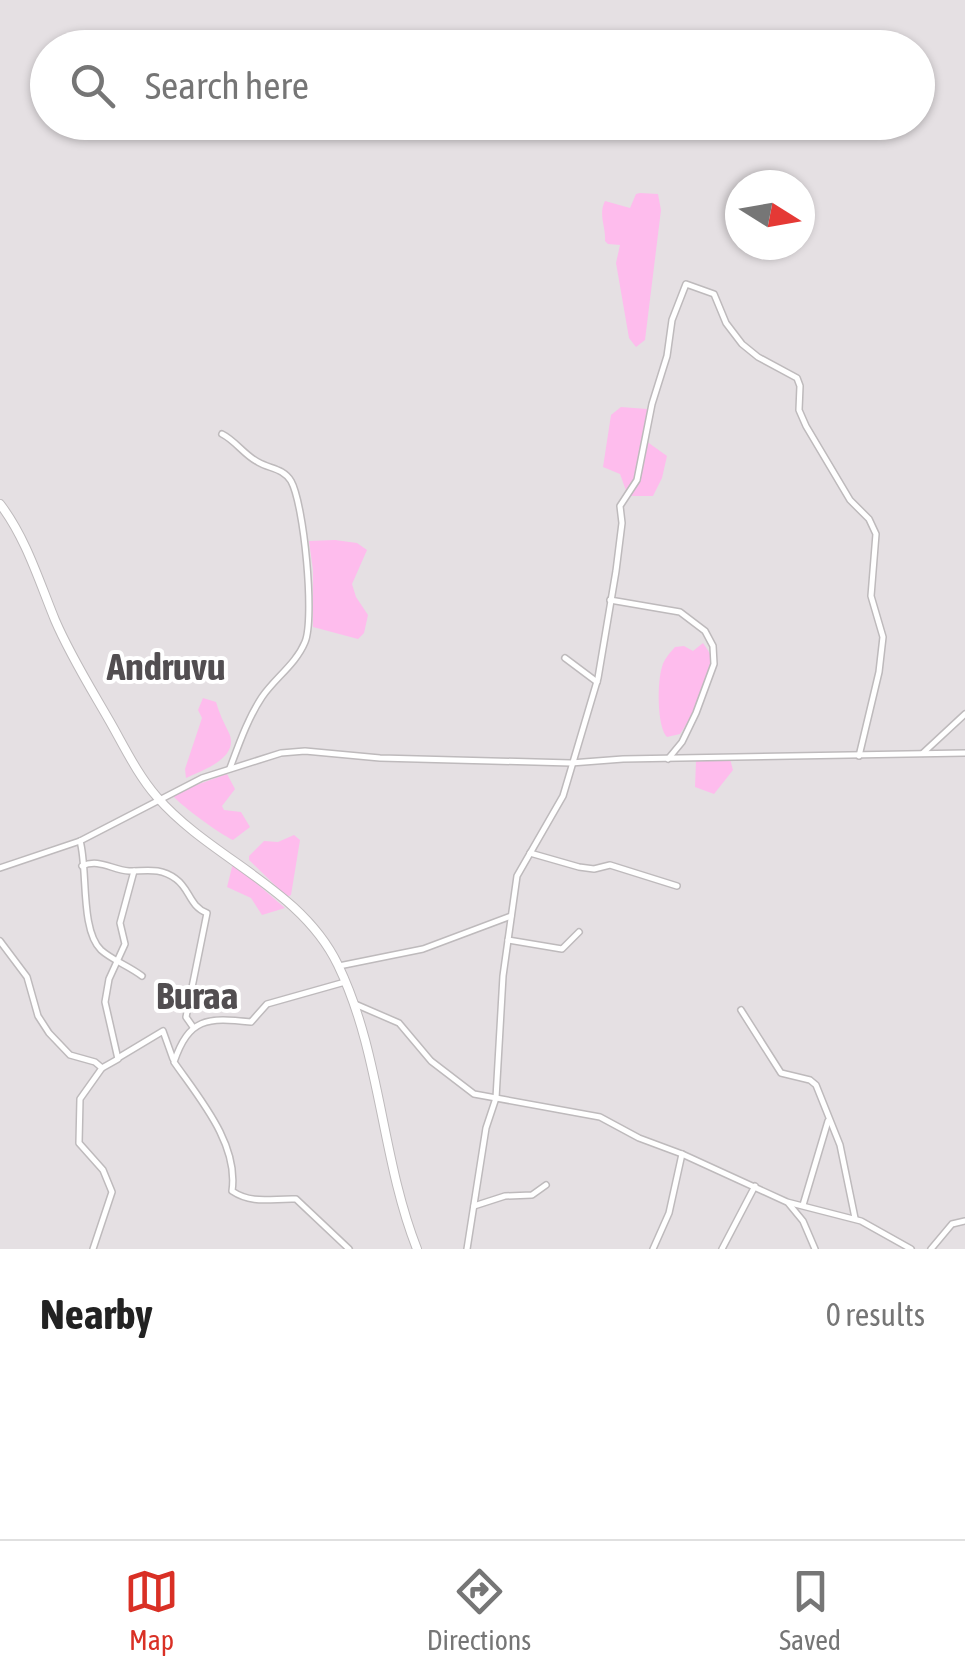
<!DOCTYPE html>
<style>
:root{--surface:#fff;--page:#f6f6f6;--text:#222;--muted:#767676;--line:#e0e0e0;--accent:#d93025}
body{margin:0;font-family:"Asap Condensed",sans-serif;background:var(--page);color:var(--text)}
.compass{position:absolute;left:725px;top:170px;width:90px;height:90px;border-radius:50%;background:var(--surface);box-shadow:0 2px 8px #0004;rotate:101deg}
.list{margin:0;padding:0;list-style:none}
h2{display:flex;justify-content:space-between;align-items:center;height:130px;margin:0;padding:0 40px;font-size:42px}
h2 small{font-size:32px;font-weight:400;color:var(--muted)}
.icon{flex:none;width:55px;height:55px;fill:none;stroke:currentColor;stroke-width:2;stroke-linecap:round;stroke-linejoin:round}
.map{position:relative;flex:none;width:965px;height:1249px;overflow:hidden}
.search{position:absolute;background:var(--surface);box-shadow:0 2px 8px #0004;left:30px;right:30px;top:30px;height:110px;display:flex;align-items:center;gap:25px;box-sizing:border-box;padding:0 35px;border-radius:55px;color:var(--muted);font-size:38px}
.sheet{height:290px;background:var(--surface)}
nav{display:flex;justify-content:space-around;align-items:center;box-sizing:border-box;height:140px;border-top:2px solid var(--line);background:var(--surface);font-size:28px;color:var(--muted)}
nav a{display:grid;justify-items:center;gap:5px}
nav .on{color:var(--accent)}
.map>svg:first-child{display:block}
</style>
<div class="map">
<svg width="965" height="1249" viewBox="0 0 965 1249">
<rect width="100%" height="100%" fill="#e5e0e3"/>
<!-- green -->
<g fill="#febced">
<path d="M640,193l18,1 3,16 -16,130 -9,7 -7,-9 -13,-75 4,-18 -12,-1 -3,-3c1,-15 -7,-26 0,-40l25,7 6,-14z"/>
<path d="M621,407l26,2 2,3 -3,29 21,15 -5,22 -9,18h-25l-8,-22 -17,-7 8,-52z"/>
<path d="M335,540l22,3 10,7 -15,34 4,13 12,18 -4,18 -6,6 -45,-12v-57l-4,-29z"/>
<path d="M703,643c3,5 7,9 8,14 5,18 -21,63 -31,77l-13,3c-10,-10 -10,-55 -5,-70 2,-8 8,-14 13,-20l9,-1 9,5z"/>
<path d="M203,698l13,4c3,11 8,21 13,31 11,25 -26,37 -43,45l-1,-9 17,-51 -4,-8z"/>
<path d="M730,759l3,11 -19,24 -19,-7 1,-26z"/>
<path d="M227,774l8,15 -13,17 2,4 17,2 9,15 -17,13c-13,-6 -50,-33 -59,-43v-4z"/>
<path d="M294,835l6,5 -9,55 -4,2 -38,-37v-4l15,-15 14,1z"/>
<path d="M233,863l52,45 -23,7 -11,-17 -24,-11z"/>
</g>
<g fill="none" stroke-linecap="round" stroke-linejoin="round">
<defs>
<g id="minor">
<path d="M222,434c14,7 22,21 36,28 12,7 25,6 33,19 13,23 24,137 14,161 -9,22 -30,36 -43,55 -14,21 -23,47 -32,71"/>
<path d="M610,600l70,12 25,19 8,15 1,18 -18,49 -14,29 -14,17"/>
<path d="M565,658l32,24"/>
<path d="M923,753l42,-39"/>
<path d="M80,841c8,27 0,89 21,109 11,10 28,16 41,26"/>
<path d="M530,853l49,14 15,2 16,-4 67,21"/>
<path d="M82,866c17,-8 30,4 47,5 17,0 31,-4 47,8 14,10 13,27 31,34l-21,104 7,10"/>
<path d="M0,868l80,-27 122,-63 79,-25 24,-2 75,7 191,5 52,-4 342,-6"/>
<path d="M508,940l54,9 17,-17"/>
<path d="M0,941l27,36 11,39 11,17 21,22 25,7 7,6 -22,31 -1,44 24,27 9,22 -19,57"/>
<path d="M339,966l84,-17 88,-33"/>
<path d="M345,982l-78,22 -16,18c-44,-5 -62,-4 -77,40 25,36 65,82 58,129 21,14 41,7 64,8l53,50"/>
<path d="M355,1004l44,19 32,38 43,33 126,23 39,21 43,16 105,48 74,19 50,28"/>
<path d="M741,1010l40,63 29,7 6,5 24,60 15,73"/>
<path d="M118,1058l45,-27 10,28"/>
<path d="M102,1068l16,-9 -13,-57 4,-23 16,-35 -5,-21 14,-52"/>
<path d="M789,1204l14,17 12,28"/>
<path d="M803,1205l25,-84"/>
<path d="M474,1206l31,-10 27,-1 14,-10"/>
<path d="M467,1249l19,-121 10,-30 7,-122 14,-100 46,-80 35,-118 18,-107 6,-48 -2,-17 17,-26 15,-76 15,-48 5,-36 14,-36 28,10 12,29 16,21 16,13 39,21 3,8 -1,24 7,16 44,74 19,19 7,15 -5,62 12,41 -4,35 -20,84"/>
<path d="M653,1249l16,-36 13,-59"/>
<path d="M722,1249l33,-63"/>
<path d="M931,1249l21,-25 13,-3"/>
</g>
<path id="tertiary" d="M0,504c26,34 39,77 55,116 15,35 35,67 54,100 15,26 28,54 48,77 54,62 144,91 181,168 43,89 43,193 79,284"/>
</defs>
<!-- minor casing -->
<use href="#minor" stroke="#bebabc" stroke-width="8"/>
<!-- tertiary casing -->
<use href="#tertiary" stroke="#bebabc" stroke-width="10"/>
<!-- minor -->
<use href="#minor" stroke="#fff" stroke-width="5"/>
<!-- tertiary -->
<use href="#tertiary" stroke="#fff" stroke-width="8"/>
</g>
<g text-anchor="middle" stroke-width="8" stroke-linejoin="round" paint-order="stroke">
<!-- quarter labels -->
<g font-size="38" font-weight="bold" fill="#524e51" stroke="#fff">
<text x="166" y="680">Andruvu</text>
<text x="197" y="1009">Buraa</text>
</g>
</g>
</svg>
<svg class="compass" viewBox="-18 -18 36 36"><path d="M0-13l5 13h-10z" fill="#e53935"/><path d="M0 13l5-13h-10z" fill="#767676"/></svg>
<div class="search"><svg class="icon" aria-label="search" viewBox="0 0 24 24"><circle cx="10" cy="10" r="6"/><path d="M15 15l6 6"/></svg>Search here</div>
</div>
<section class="sheet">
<h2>Nearby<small>0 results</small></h2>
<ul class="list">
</ul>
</section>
<nav>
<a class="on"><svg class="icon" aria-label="map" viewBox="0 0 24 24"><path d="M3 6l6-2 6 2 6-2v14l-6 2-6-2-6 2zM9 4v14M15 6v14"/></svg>Map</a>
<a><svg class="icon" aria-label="directions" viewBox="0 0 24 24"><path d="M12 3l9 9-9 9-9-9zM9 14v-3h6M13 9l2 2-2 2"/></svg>Directions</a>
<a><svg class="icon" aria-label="saved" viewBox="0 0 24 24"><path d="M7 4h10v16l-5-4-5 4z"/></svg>Saved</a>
</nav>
